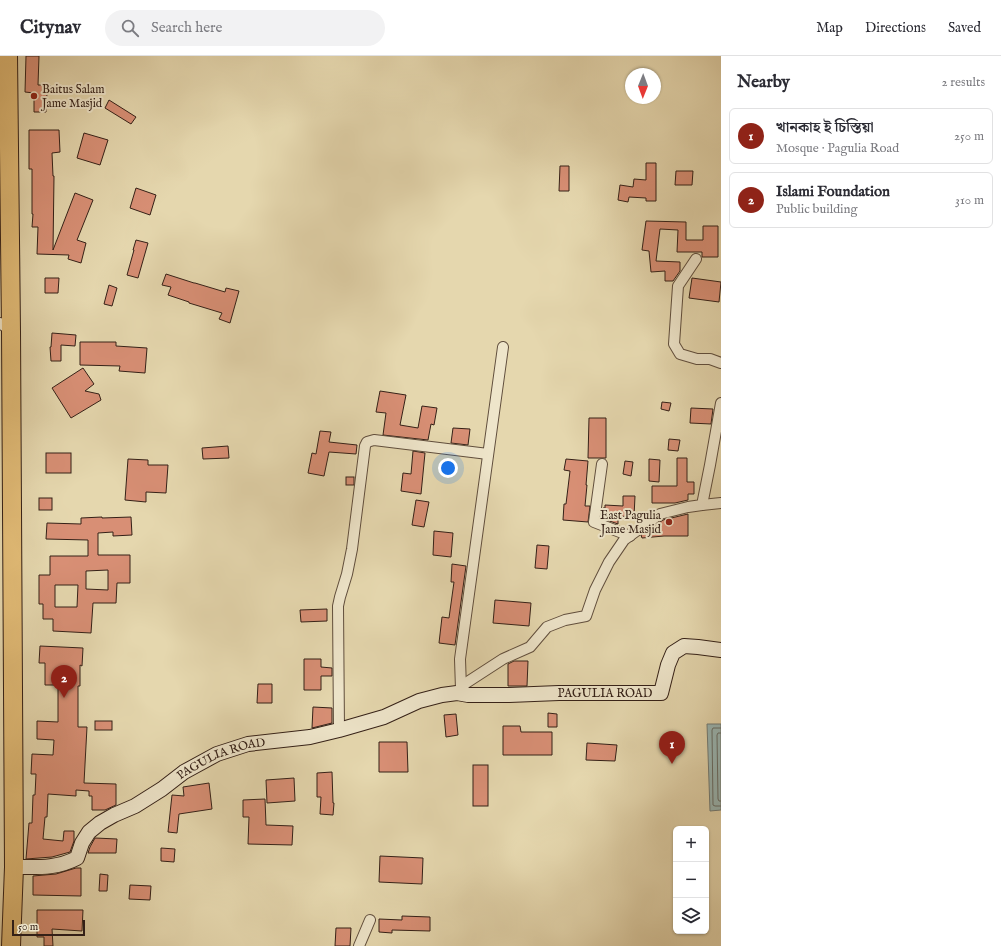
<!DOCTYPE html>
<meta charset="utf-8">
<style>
:root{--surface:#fff;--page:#f2f2f3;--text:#2b2b33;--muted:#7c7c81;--line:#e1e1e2;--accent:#8f2418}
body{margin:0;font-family:"IM FELL English","Noto Serif Bengali",serif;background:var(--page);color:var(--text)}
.controls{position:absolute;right:12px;bottom:12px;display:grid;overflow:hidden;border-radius:6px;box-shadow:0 1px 3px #0004}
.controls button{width:36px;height:36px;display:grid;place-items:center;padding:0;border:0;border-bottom:1px solid var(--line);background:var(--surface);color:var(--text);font:20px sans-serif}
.compass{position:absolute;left:625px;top:12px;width:36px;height:36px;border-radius:50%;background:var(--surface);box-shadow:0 1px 3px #0004;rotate:181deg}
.scale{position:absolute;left:12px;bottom:10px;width:73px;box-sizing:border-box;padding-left:4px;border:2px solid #342017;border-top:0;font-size:11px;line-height:14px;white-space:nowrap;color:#342017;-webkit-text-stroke:3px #eee5ca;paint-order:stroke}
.you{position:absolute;left:448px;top:412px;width:14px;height:14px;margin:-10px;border:3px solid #fff;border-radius:50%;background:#1a73e8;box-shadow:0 0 0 6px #1a73e833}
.badge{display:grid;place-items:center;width:26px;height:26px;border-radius:50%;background:var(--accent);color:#fff;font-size:13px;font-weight:700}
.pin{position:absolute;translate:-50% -33px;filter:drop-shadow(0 1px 2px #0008)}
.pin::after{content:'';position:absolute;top:21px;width:14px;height:12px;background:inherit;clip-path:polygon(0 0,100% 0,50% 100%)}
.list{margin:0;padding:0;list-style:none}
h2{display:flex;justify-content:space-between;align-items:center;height:52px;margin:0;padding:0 16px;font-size:17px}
h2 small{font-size:13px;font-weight:400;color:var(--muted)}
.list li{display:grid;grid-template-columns:26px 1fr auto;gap:12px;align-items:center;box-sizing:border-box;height:56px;margin:0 8px 8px;padding:0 8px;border:1px solid var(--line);border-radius:6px}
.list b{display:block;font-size:15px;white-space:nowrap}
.list p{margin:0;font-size:13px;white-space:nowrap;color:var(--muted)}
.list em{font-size:13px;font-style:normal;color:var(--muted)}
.icon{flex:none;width:22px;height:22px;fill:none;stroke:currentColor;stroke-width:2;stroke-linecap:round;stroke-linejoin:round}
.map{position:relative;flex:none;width:721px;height:890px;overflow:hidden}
header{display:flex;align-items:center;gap:24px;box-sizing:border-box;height:56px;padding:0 20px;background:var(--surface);border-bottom:1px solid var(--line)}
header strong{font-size:19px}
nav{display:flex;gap:22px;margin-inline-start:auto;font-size:14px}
.search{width:280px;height:36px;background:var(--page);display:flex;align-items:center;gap:10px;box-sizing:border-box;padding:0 14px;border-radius:22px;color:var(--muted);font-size:15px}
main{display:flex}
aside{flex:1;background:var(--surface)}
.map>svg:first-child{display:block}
</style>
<header>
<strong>Citynav</strong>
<div class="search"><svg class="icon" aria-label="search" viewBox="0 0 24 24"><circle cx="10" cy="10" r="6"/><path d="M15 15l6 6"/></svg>Search here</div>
<nav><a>Map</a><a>Directions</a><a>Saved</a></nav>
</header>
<main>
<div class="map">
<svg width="721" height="890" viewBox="0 0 721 890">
<rect width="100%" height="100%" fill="#e5d7ae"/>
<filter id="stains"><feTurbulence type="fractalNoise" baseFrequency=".005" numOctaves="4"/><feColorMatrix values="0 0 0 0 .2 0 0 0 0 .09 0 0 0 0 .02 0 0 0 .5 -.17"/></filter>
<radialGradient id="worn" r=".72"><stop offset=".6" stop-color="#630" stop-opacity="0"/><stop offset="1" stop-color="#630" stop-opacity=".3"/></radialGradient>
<!-- water -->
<path fill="#99b7b5" stroke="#717b76" d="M707,668h14v86l-11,1z"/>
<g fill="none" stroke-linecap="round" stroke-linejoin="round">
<!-- shore -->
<g stroke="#666c66" stroke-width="1">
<path d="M721,672h-8l-1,2 1,75 2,1h6"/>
<path d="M721,677h-3l-1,2 1,64 1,2h2"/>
</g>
</g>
<!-- building -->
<g fill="#d88f75" stroke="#342017" fill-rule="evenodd">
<path d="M26,0h13l-1,29h12v8h-3l-1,19h-12v-19l-9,-1z"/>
<path d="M109,44l27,17 -5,7 -26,-16z"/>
<path d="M29,74h30l1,22 -8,1 1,23h1l-1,74 22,-57 18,7 -16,40 9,3 -5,20 -13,-4 1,-4 -32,-1 1,-27h-6l1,-13h-1v-45h-3z"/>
<path d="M84,77l24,7 -8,25 -23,-7z"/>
<path d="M646,107h10v38h-10v-3l-17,-1 -1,5 -10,-2 2,-15 13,2 1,-8 12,1z"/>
<path d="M560,110h9v25h-10z"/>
<path d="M676,115h17l-1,14h-17z"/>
<path d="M136,132l20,7 -6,20 -20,-7z"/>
<path d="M646,165l40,1v18h17v-14h15v31h-16v-5h-25l1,-22 -18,-1 -4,32 24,1v9l-7,10h-8v-10l-14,1 -2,-21 -7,-1z"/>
<path d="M136,184l12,3 -10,35 -11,-3 7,-25h-1z"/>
<path d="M166,218l28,9h1l30,9 1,-4 13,3 -9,32 -11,-4 3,-6 -33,-10v-1l-21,-7 3,-8 -9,-2z"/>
<path d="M45,222h14l-1,15h-13z"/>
<path d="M692,222l29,4 -2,20 -30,-4z"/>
<path d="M109,229l8,3 -5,18 -8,-2z"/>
<path d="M52,277l24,2 -1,11 -14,-1v16h-10l-1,-14h1z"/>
<path d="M80,286h36v4l31,2 -2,25 -26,-2 1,-5 -40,-1z"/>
<path d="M83,312l11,16 -9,7 14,3 2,6 -30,18 -19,-30z"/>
<path d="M380,335l26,4 -6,30 18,3 4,-22 15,2 -3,17 -3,-1 -3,16 -45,-5 3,-22 -10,-1z"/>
<path d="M662,346l9,1 -2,8 -8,-2z"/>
<path d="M691,352l22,1 -2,15 -21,-1z"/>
<path d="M589,362h17v40h-18z"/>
<path d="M453,372l17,1 -2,16 -17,-2z"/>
<path d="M320,375l11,1 -2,10 28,3 -1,9 -27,-2 -5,24 -16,-3 4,-20 4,1z"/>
<path d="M669,383l11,1 -2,11 -10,-1z"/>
<path d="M228,390l1,12 -26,1 -1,-11z"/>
<path d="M413,395l12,2 -4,41 -20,-3 2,-18 8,1z"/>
<rect x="46" y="397" width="25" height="20"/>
<path d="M677,402h10v24h7v12h-6v6l-13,3h-23v-17h25z"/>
<path d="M128,403l20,1v5h20l-2,28 -20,-1v10l-21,-2z"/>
<path d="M566,403l22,2 -2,24h1l-2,21h5l-2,16 -25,-2 1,-16h2l4,-33 -6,-1z"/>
<path d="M649,403l11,1 -1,22 -10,-1z"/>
<path d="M625,405l8,1 -2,14 -8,-2z"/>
<rect x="346" y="421" width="8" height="8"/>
<path d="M623,440h12l-1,21 -16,-1v8l-17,-6 2,-10h2v-3l18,1z"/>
<rect x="39" y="442" width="13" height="12"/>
<path d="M416,444l13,2 -5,25 -12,-2z"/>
<path d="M688,458v22h-24l-22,2 -1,-3 22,-15z"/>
<path d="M102,461v1l29,-1 1,18 -19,1v-4l-15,1v22h32v28h-13l-1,20h-23l-2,30 -38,-2v-12h-10v-15h-4v-29h11v-19h38v-16l-42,-1 1,-16 34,1v-6zM108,514v20l-22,-1v-18zM55,529h23l-1,22h-22z"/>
<path d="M434,475l19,2 -2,24 -18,-2z"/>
<path d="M537,489l12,1 -2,23 -12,-1z"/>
<path d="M452,508l14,2 -11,79 -16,-2 3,-26 7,1 5,-36h-3z"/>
<path d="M495,544l36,3 -2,23 -36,-3z"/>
<path d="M327,553v12l-26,1 -1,-12z"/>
<path d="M40,590l43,2 -1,18 -2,-1v21h-2v41h9l-3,56 32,1v21l-11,5h-13v-14h-3v-5l-13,-1v6l-28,-2 -1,23h-2l-2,22 20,2 1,-10h10v10l-4,11 -18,5 -26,2 3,-36h3l1,-28h2l1,-21h-5l1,-20 21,1 1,-15 -17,-1v-18l21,1v-37h-13v-22h-6z"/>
<path d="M304,603h17v8l11,1v8h-11v14h-17z"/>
<path d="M514,605h14l-1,25h-19v-22z"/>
<path d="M258,628h14v19h-15z"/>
<path d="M313,651l19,1v15l-20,5z"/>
<path d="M548,657l9,1v13h-9z"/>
<path d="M456,658l2,21 -12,2 -2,-22z"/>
<rect x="95" y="665" width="17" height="9"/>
<path d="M503,670h17l1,6h31v23h-49z"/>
<path d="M379,686h28l1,30h-29z"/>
<path d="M587,687l30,2 -2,16 -29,-1z"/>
<rect x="473" y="709" width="15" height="41"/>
<path d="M332,716l1,31h1l-1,12 -13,-1 1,-17h-4v-24z"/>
<path d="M294,722l1,23 -28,2 -1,-23z"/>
<path d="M209,727l3,26 -33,5 -2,19 -9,-1 4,-37 12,1 -1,-9z"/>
<path d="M265,743l1,26 27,1 -1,19 -44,-1 1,-27h-6v-17z"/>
<path d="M95,782l22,1 -1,14h-28l2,-6z"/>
<path d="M161,792l14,1 -1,13 -13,-1z"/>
<path d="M380,800l43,2 -1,26 -43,-2z"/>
<path d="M76,812h5v28l-48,-1v-19l23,-2z"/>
<path d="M100,818l8,1 -1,16h-8z"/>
<path d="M130,829l21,1 -1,14 -21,-1z"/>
<path d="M37,854h46l-1,21 -30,-2 1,17h-9v-9h-7z"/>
<path d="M402,860l28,1v14l-38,-1v3l-13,-1v-13l23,1z"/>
<path d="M336,872h15l-1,18h-15z"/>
</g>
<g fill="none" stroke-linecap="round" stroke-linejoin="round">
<defs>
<g id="street">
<path d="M696,203l-18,27 -4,58 6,10 17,5h13l11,4"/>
<path d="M0,267l11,8"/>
<path d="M602,408l-8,58 36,14"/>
<path d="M702,449l19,-2"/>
<path d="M461,633l-1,-30 43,-312"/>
<path d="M457,637l9,-10 37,-24 27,-12 17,-20 18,-7 21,-4 9,-26 14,-28 15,-22 36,-26 28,-7 14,-2 8,-40 11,-62"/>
<path d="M339,674l-1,-124 2,-9 7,-23 5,-25 13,-103 2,-4 7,-2 114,14"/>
<path d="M359,890l11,-26"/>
</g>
<g id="secondary">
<path id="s1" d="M14,811c23,0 42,2 63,-9l5,-15 7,-11 11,-9 14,-8 21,-9 27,-17 22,-17 33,-18 31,-10 62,-7 29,-7 45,-13 35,-16 23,-6 15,-2 11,2h41l50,-2h102l7,-28 5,-12 11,-7 14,1 23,3"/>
</g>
<path id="highway" d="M8,0l3,275 3,536 -3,79"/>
</defs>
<!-- street casing -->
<use href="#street" stroke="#604e3d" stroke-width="12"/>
<!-- secondary casing -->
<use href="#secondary" stroke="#342017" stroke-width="16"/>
<!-- highway casing -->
<use href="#highway" stroke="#342017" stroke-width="20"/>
<!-- street -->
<use href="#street" stroke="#eee5ca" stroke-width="10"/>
<!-- secondary -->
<use href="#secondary" stroke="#eee5ca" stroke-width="14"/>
<!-- highway -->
<use href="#highway" stroke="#e2bc77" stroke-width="18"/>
</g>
<!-- markers -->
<g fill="#8f2418" stroke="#eee5ca" stroke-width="1.5">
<circle cx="34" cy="40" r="4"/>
<circle cx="669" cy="466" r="4"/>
</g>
<g text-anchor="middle" stroke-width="4" stroke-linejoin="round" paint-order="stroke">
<!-- poi labels -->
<g font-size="12" fill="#342017" stroke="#eee5ca" text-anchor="start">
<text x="42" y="37">Baitus Salam<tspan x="42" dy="14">Jame Masjid</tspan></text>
<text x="661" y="463" text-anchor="end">East Pagulia<tspan x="661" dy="14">Jame Masjid</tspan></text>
</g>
<!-- street labels -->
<g font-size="12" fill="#342017" stroke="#eee5ca">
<text dy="4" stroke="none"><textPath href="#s1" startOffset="641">PAGULIA ROAD</textPath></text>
<text dy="4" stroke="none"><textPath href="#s1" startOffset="246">PAGULIA ROAD</textPath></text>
</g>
</g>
<rect width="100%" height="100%" filter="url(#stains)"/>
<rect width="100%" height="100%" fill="url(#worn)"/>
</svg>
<div class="controls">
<button>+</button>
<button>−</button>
<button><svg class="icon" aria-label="layers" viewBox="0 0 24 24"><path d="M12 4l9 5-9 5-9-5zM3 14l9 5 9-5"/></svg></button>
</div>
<svg class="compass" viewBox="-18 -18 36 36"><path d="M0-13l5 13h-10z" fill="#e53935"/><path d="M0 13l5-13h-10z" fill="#7c7c81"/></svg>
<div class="scale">50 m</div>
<div class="you"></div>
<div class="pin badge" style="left:672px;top:708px">1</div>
<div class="pin badge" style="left:64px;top:642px">2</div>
</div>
<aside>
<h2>Nearby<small>2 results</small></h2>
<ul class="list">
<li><span class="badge">1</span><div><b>খানকাহ ই চিস্তিয়া</b><p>Mosque · Pagulia Road</p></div><em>250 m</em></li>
<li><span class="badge">2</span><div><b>Islami Foundation</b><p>Public building</p></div><em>310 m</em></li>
</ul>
</aside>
</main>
